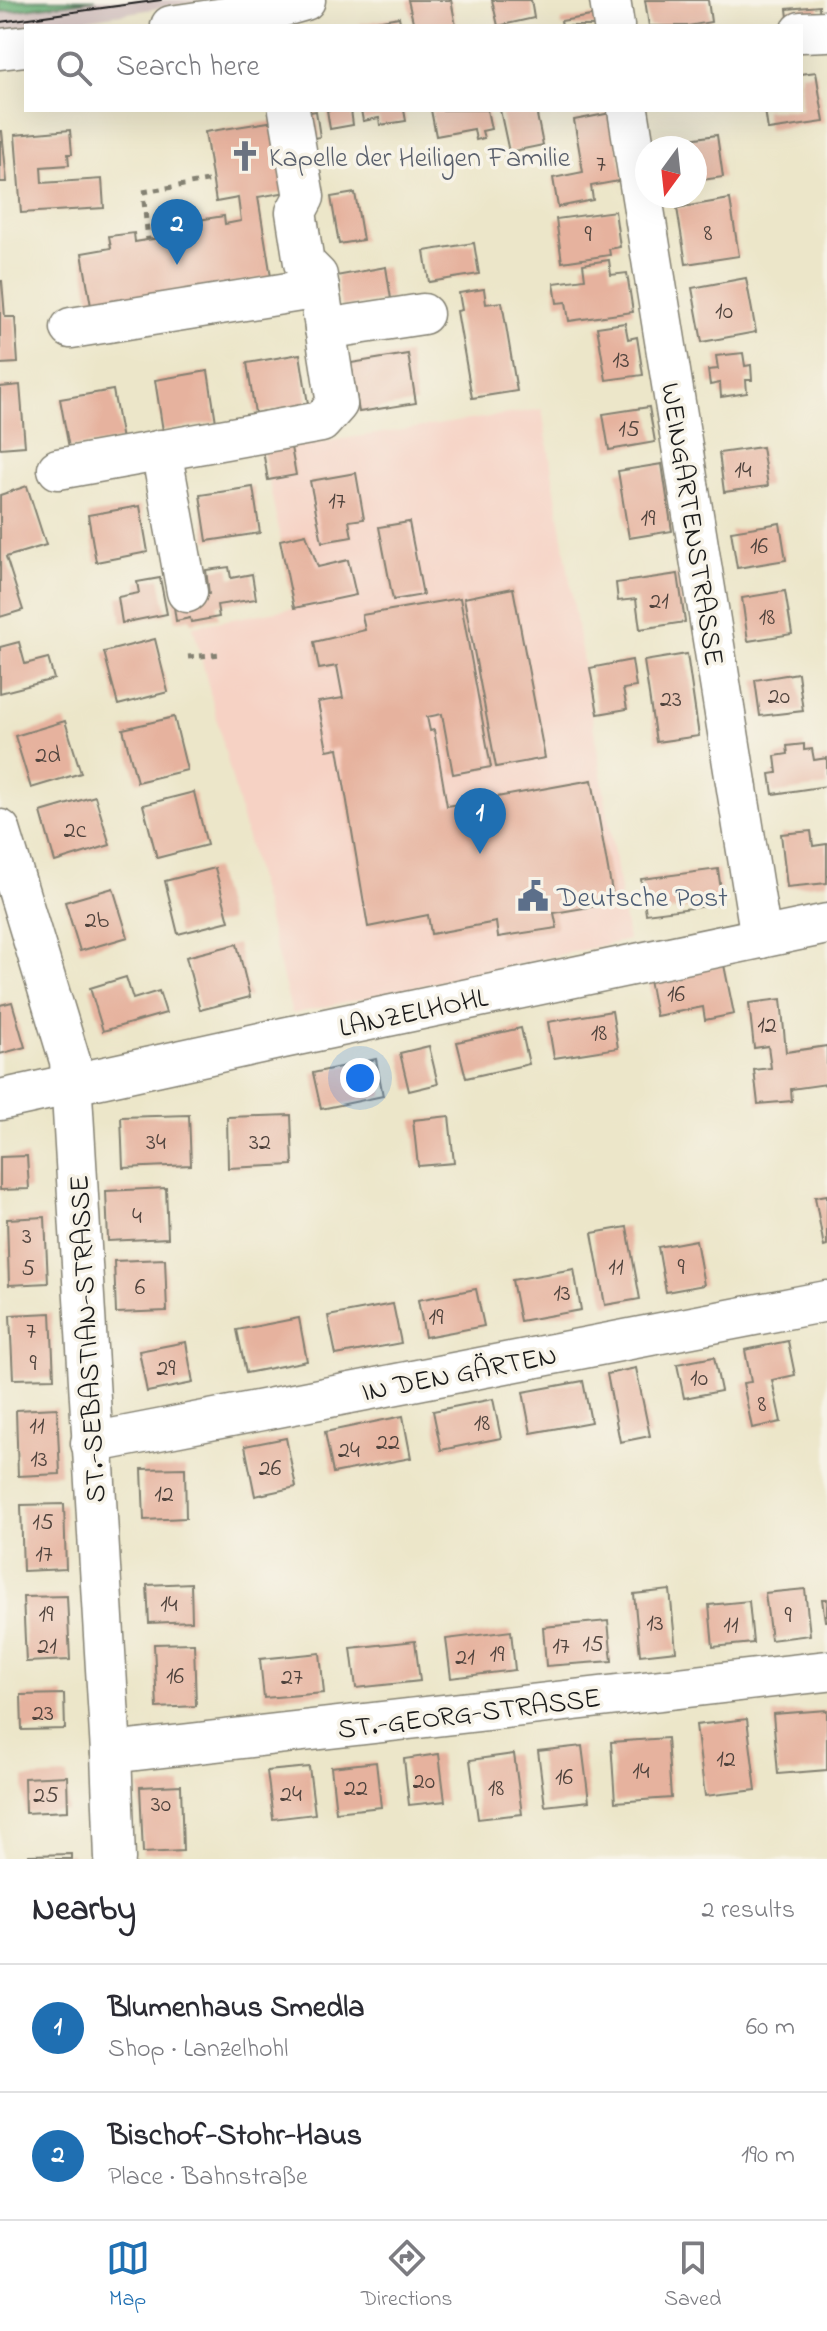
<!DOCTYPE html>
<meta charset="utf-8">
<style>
:root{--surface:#fff;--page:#f2f2f3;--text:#2b2b33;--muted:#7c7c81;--line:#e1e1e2;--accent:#1f6fb2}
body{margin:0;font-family:"Indie Flower",sans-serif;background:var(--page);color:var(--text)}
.compass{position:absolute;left:635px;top:136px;width:72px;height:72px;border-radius:50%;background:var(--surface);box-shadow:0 8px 32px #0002;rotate:195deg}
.you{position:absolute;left:360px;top:1078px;width:28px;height:28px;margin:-20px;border:6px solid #fff;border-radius:50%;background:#1a73e8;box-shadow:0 0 0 12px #1a73e833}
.badge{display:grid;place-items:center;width:52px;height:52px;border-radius:50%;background:var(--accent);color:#fff;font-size:26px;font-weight:700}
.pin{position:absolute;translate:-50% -66px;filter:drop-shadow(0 2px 4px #0008)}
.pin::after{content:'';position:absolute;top:42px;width:28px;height:24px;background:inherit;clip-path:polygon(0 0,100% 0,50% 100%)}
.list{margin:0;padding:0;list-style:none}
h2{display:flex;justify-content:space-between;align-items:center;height:104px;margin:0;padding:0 32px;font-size:34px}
h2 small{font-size:26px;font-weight:400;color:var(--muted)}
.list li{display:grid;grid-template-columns:52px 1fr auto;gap:24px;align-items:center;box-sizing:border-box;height:128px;padding:0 32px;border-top:2px solid var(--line)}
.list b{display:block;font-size:30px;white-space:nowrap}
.list p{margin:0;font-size:26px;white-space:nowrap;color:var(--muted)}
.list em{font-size:26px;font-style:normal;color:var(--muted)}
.icon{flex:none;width:44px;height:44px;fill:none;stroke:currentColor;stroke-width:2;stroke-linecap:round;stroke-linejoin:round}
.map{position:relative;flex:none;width:827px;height:1859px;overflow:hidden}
.search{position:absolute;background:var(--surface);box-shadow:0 8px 32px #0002;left:24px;right:24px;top:24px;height:88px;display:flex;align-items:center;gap:20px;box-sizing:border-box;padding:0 28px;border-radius:0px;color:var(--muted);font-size:30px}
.sheet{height:360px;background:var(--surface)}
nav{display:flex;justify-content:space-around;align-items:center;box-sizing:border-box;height:112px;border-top:2px solid var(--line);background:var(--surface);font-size:22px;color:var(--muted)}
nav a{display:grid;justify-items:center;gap:4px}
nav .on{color:var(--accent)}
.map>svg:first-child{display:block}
</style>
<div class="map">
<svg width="827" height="1859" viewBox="0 0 827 1859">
<rect width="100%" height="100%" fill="#f7f3e8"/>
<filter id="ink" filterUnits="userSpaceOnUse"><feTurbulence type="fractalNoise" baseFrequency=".0125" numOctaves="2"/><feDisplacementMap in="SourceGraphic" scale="16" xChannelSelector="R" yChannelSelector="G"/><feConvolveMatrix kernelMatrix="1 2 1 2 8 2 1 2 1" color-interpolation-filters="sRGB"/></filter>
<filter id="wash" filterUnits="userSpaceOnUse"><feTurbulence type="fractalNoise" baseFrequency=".006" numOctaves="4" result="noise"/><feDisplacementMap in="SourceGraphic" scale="32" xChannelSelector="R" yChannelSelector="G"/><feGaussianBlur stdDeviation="1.8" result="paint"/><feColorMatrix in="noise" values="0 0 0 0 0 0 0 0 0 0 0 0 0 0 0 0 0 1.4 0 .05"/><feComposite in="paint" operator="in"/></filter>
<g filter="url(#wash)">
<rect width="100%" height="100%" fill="#ece6c9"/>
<!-- built -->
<path fill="#f6d2c4" d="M542,409l86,531 -336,74 -99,-388 101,-18 -31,-157z"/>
<!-- industrial -->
<path fill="#d1bfbe" d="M96,0h114l-165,26h-19v3l-26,4v-21z"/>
<!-- forest -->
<path fill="#66ae74" stroke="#416548" stroke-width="2" d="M0,0h96l-96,12z"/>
<g id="blocks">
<!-- building -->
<g fill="#e6b29e">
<path d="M408,0h43l5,26h-42z"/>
<path d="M492,0h39l3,18 -36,8z"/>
<path d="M645,0h63l3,22 -23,4h-39z"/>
<path d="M819,6l1,17 -31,3 -2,-17z"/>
<path d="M597,15l2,11h-37l-1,-5z"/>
<path d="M399,17l2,9h-41l-1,-2z"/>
<path d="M816,72l8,50 -56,8 -3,-20h36v-36z"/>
<path d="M327,110h24l2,15 -23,4z"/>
<path d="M361,110h43l2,11 -26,4 -1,-7 -16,3z"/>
<path d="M431,110h56l4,19 -9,2 2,7 -8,2 -2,-11 -38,7z"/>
<path d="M500,110h36l7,35 -34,7z"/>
<path d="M316,111l4,26 -13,2 -3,-26z"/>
<path d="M611,113l13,67 -33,6 2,14 -35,7 -5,-29 30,-6 -9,-52z"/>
<path d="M275,121l12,71 -29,5 13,80 -180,29 -9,-53 29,-5 -2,-12 25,-3 1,9 65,-11 -2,-11 26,-4 1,8 16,-3 -3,-23 -22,4 -11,-70z"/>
<path d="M70,130l2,24h-4l1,11 -28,2 1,16 60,-4 2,29 -83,5 -6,-78z"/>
<path d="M0,131h2l5,51h-7z"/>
<path d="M717,135l6,42 -28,4v-33h-26l-1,-6z"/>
<path d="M355,193l8,47 -24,4 -8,-47z"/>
<path d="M730,199l9,57 -53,8 -9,-56z"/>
<path d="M615,211l5,36 -11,2 1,6 -48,7 -6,-43z"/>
<path d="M474,243l5,31 -50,8 -5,-31z"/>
<path d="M609,260l2,15 16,-2 6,39 -64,9 -3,-19 -9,1 -3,-20 31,-4 -2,-15z"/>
<path d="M386,267l5,32 -50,8 -5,-31z"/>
<path d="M746,278l10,54 -54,10 -10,-54z"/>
<path d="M0,281h2l3,36h10l3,46 -18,1z"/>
<path d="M484,289l2,15 16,-2 15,89 -45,7 -15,-87 5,-1 -3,-17z"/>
<path d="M625,323l3,16 9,-2 6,38 -37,5 -9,-53z"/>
<path d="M743,353l2,13 6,-1 1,15h-6l1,13 -26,4 -1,-14 -10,2 -2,-15 10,-1 -2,-13z"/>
<path d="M300,354l8,50 -53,9 -8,-50z"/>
<path d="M408,354l8,49 -57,9 -8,-49z"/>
<path d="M208,371l8,51 -53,9 -8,-51z"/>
<path d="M20,385l5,61 -25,2v-61z"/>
<path d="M113,390l9,50 -53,8 -9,-49z"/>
<path d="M649,407l6,35 -46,8 -6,-36z"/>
<path d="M291,447l5,28 -28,5 -5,-29z"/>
<path d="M762,447l6,39 -44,6 -5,-39z"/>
<path d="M662,464l10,67 -43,7 -11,-67z"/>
<path d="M356,473l8,46 -15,2 3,16 -30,5 -12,-61z"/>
<path d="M27,486l19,59 -40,12 17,53 -23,7v-122z"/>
<path d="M253,487l7,46 -53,8 -7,-46z"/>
<path d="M140,506l8,46 -52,10 -8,-47z"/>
<path d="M409,522l14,73 -30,5 -14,-73z"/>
<path d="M780,523l6,37 -49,8 -6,-37z"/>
<path d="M306,534l12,33 30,-7 8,35 -62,13 -14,-68z"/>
<path d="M229,567l2,11 21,-4 4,25 -39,6 2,12 -28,5 -1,-4 -14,3 -3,-21 36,-6 -3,-24z"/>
<path d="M678,574l7,48 -45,7 -4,-30 -18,2 -2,-18z"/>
<path d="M160,578l7,36 -45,9 -4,-26 21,-4 -2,-11z"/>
<path d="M513,588l32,170 -49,9 -32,-169z"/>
<path d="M785,591l7,43 -44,7 -6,-43z"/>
<path d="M460,598l31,169 -38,7 -11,-60 -15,3 3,14 4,-1 13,76 145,-26 22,123 -60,10 3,15 -59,9 -2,-15 -65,12 -3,-19 -60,12 -30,-179 -11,2 -9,-48 25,-4 -6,-32 -18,3 -5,-27 51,-12 -3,-15z"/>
<path d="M155,639l13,53 -50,13 -14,-53z"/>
<path d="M19,642l6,22 23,-6 6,21 -54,14v-46z"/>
<path d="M687,654l12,82 -43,6 -12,-81z"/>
<path d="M632,660l4,27 -13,2 4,20 -29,5 -8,-46z"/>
<path d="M798,673l5,38 -43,5 -5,-36z"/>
<path d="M174,717l13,53 -50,12 -14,-53z"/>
<path d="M65,721l16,52 -50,15 -16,-52z"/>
<path d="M804,744v6l8,-1 2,11 13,-2v28l-54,8 -3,-20 7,-1 -2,-17 13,-2 -1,-8z"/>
<path d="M194,792l13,53 -50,13 -14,-53z"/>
<path d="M95,796l15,49 -55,17 -14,-50z"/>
<path d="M811,831l2,15 14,-2v39l-40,4 -6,-53z"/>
<path d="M215,868l14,53 -51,13 -13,-53z"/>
<path d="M718,869l5,35 -77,10 -5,-35z"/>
<path d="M113,888l15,49 -48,14 -15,-49z"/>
<path d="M237,944l13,53 -50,13 -14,-53z"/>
<path d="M724,965l10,49 -29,6 -2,-13 -47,9 -7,-36z"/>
<path d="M126,977l7,22 26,-8 7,22 -63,18 -13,-43z"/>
<path d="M781,999l5,53 41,-6v38l-36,5 1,12 -34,3 -4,-34 17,-2 -3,-22 -14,2 -5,-45z"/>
<path d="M12,1002l13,45 -25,7v-49z"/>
<path d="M612,1011l6,37 -64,10 -6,-36z"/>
<path d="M521,1028l8,36 -63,14 -9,-36z"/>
<path d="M429,1046l9,38 -29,7 -9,-38z"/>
<path d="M376,1059l7,37 -62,13 -8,-36z"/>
<path d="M189,1115l2,50 -68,3 -2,-51z"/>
<path d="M291,1115l2,50 -65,3 -1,-51z"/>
<path d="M449,1116l5,47 -36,3 -5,-46z"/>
<path d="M27,1156l2,33 -29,1v-33z"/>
<path d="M166,1188l2,50 -60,3 -2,-50z"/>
<path d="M827,1195v51l-3,1 -9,-50z"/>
<path d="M45,1217l3,66 -39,2 -2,-66z"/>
<path d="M627,1227l13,72 -35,6 -13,-72z"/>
<path d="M696,1240l8,45 -38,7 -8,-45z"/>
<path d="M165,1259l2,52 -51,2 -2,-52z"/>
<path d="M574,1269l7,41 -61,11 -8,-41z"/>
<path d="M476,1289l8,37 -59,11 -7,-37z"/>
<path d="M393,1304l8,39 -65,12 -8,-39z"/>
<path d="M51,1313l3,65 -41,1 -3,-64z"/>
<path d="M299,1318l8,43 -61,12 -9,-43z"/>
<path d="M788,1341l7,34 -23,5 9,42 -29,6 -9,-45 8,-1 -6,-32z"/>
<path d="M186,1342l7,41 -46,9 -8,-41z"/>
<path d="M714,1357l7,34 -37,7 -7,-34z"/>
<path d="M636,1368l14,68 -30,6 -13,-68z"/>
<path d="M583,1381l8,41 -60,11 -8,-41z"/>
<path d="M493,1399l8,39 -60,12 -8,-39z"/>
<path d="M57,1408l3,66 -42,2 -2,-66z"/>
<path d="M403,1416l8,42 -78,15 -8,-41z"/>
<path d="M286,1438l10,49 -41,9 -10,-50z"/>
<path d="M185,1468l1,50 -42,2 -2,-51z"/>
<path d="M64,1504l2,65 -43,2 -2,-66z"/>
<path d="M191,1583l1,38 -43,2 -2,-38z"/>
<path d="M805,1589l5,46 -39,5 -6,-47z"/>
<path d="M670,1590l6,61 -36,4 -6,-61z"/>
<path d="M67,1596l3,64 -44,2 -3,-65z"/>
<path d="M822,1599h5v22h-2z"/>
<path d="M749,1601l4,42 -40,4 -4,-42z"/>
<path d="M608,1621l4,40 -66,5 -3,-39z"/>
<path d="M511,1631l4,39 -64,8 -5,-39z"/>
<path d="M415,1641l5,40 -64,7 -5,-40z"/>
<path d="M194,1643l2,63 -39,2 -3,-64z"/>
<path d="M320,1653l4,40 -60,5 -4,-39z"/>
<path d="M64,1694l1,35 -43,1 -1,-35z"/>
<path d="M827,1710v60l-49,4 -5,-60z"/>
<path d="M747,1719l9,71 -51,6 -9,-71z"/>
<path d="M667,1738l4,60 -56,4 -4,-60z"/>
<path d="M582,1746l7,55 -44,5 -7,-55z"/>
<path d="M439,1754l6,47 -36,4 -5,-46z"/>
<path d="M514,1754l8,60 -44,5 -8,-59z"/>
<path d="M376,1762l5,45 -45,5 -5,-45z"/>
<path d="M309,1767l6,47 -42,5 -6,-48z"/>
<path d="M67,1776l1,35 -43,2 -1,-35z"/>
<path d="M181,1785l2,66 -40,2 -3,-66z"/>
<path d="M72,1854v5h-43v-4z"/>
</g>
</g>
</g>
<g filter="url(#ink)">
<use href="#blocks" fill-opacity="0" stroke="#848172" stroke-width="2"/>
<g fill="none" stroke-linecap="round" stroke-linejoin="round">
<defs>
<g id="minor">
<path d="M610,0l4,26"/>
<path d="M171,26l88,-13 46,-13"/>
<path d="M801,32l26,-1"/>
<path d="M0,49l26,-3"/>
<path d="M628,110l133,828"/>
<path d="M71,328l248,-40"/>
<path d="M325,329l98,-15"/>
<path d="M161,450l26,142"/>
<path d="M58,469l263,-47 16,-18 -20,-128 -13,-13 -8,-51 8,-15 -15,-87"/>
<path d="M0,830l70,231 41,692 4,106"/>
<path d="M0,1100l283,-62 544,-114"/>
<path d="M91,1443l736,-142"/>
<path d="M111,1753l716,-82"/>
</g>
</defs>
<!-- minor casing -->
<use href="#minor" stroke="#848172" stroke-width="43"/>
<!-- path -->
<g stroke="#848172" stroke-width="5" stroke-dasharray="6 6" stroke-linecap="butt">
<path d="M143,192l70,-12"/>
<path d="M144,201l4,39"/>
<path d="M188,657l34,-3"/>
</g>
<!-- minor -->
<use href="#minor" stroke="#fff" stroke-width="40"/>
<!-- tram -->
<path stroke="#1c1c1c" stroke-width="2" d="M0,22l161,-22"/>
</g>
</g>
<!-- icons -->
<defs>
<symbol id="church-bare" viewBox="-9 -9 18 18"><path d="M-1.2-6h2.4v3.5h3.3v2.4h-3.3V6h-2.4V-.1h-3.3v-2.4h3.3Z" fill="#6b7280" stroke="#f7f3e8" stroke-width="2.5" paint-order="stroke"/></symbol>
<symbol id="civic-bare" viewBox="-9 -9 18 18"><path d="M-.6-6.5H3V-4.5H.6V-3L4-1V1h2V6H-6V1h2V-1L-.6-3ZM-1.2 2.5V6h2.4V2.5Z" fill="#5c6f8a" stroke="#f7f3e8" stroke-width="2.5" paint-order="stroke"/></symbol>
</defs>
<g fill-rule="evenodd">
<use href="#church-bare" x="223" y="134" width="44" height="44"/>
<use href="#civic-bare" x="511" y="874" width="44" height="44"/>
</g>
<g text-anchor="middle" stroke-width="7" stroke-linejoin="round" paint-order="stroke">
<!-- number labels -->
<g font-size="24" fill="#4e423c">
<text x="601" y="171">7</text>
<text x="708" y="240">8</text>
<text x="588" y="241">9</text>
<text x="724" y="318">10</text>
<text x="621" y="367">13</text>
<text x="629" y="436">15</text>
<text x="743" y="477">14</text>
<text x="337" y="508">17</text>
<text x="648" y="525">19</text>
<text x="759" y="553">16</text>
<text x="659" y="608">21</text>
<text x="767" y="624">18</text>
<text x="779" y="703">20</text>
<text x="671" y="706">23</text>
<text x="48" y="762">2d</text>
<text x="75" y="837">2c</text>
<text x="97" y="927">2b</text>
<text x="676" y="1001">16</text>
<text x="767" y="1032">12</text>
<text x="599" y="1040">18</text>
<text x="156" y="1149">34</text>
<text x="260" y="1149">32</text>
<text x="137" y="1223">4</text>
<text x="27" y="1243">3</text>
<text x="616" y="1274">11</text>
<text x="681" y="1274">9</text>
<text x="28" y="1275">5</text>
<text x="140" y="1294">6</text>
<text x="562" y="1300">13</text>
<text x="436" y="1324">19</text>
<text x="31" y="1338">7</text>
<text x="33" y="1370">9</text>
<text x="166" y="1375">29</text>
<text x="699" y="1385">10</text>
<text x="762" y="1411">8</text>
<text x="482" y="1430">18</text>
<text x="37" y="1433">11</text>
<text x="388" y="1449">22</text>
<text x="349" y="1457">24</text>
<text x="39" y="1466">13</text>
<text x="270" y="1475">26</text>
<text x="164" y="1501">12</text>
<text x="43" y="1529">15</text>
<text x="44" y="1561">17</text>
<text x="169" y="1611">14</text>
<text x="46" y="1621">19</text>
<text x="788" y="1622">9</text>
<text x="655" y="1630">13</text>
<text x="731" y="1632">11</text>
<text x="593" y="1651">15</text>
<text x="47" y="1653">21</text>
<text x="561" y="1653">17</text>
<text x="497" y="1661">19</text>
<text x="465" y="1664">21</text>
<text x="175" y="1683">16</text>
<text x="292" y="1684">27</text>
<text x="43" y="1720">23</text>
<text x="726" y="1766">12</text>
<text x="641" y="1778">14</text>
<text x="564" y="1784">16</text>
<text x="424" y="1788">20</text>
<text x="356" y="1795">22</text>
<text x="496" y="1795">18</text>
<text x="291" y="1801">24</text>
<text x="46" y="1802">25</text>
<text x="161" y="1811">30</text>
</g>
<!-- worship labels -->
<g font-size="28" fill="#5b616d" stroke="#f7f3e8" text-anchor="start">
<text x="269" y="166">Kapelle der Heiligen Familie</text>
</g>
<!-- street labels -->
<g font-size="28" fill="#1c1c1c" stroke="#f7f3e8">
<text transform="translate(694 524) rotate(81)" y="10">WEINGARTENSTRASSE</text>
<text transform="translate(413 1011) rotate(-12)" y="10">LANZELHOHL</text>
<text transform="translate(86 1339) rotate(-93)" y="10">ST.-SEBASTIAN-STRASSE</text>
<text transform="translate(459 1372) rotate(-11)" y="10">IN DEN GÄRTEN</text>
<text transform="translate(469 1712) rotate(-7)" y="10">ST.-GEORG-STRASSE</text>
</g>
<!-- service labels -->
<g font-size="28" fill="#4e5e75" stroke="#f7f3e8" text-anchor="start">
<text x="557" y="906">Deutsche Post</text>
</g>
</g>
</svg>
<svg class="compass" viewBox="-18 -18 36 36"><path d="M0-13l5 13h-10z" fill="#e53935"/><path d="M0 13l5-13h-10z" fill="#7c7c81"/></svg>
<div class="you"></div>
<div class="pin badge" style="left:480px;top:854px">1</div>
<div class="pin badge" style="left:177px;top:265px">2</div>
<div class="search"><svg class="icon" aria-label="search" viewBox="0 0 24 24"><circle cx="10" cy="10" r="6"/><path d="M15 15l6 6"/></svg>Search here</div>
</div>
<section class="sheet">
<h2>Nearby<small>2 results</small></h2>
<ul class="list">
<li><span class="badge">1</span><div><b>Blumenhaus Smedla</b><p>Shop · Lanzelhohl</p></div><em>60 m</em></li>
<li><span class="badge">2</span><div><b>Bischof-Stohr-Haus</b><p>Place · Bahnstraße</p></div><em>190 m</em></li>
</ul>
</section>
<nav>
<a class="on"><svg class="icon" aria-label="map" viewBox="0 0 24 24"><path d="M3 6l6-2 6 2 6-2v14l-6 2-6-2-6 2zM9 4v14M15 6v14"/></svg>Map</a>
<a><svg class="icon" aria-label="directions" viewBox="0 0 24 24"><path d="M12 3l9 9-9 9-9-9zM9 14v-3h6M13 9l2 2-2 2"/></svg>Directions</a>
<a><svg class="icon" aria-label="saved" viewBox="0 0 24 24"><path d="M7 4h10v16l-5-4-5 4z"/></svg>Saved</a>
</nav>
